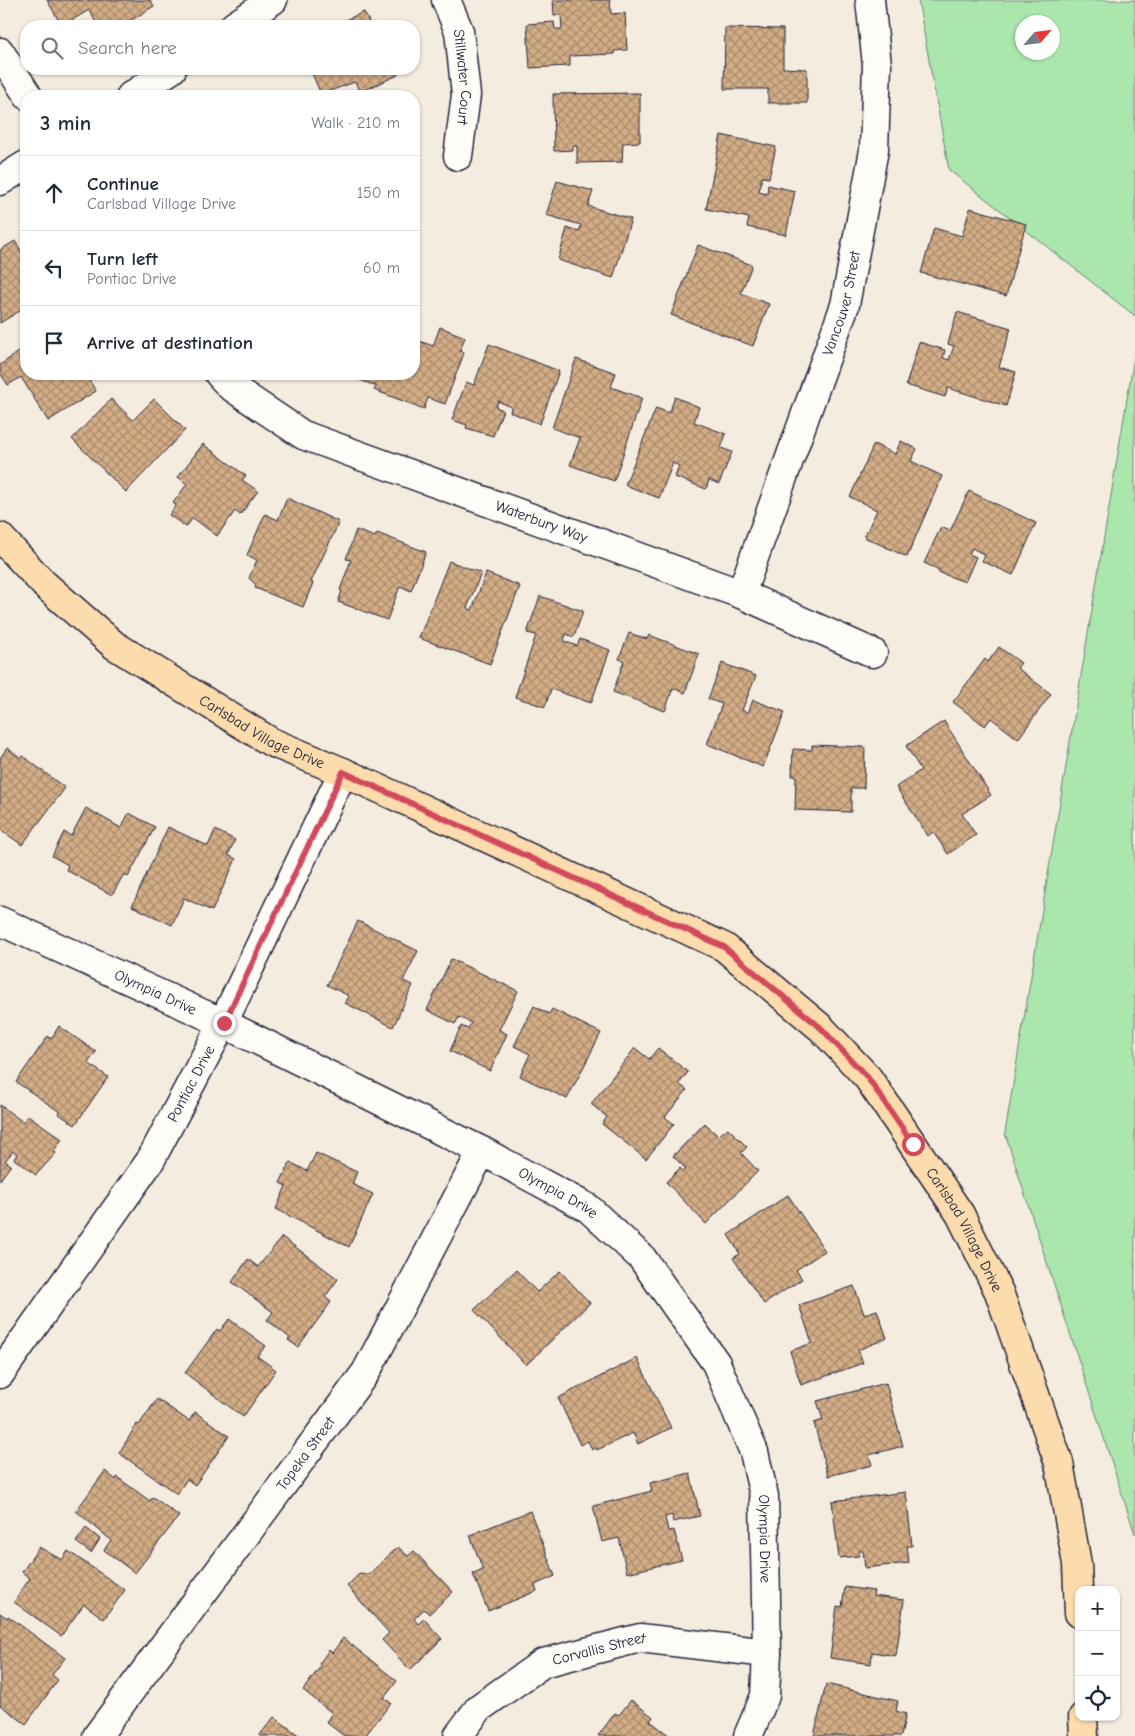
<!DOCTYPE html>
<meta charset="utf-8">
<style>
:root{--surface:#fff;--page:#f2f2f3;--text:#1f2937;--muted:#747a83;--line:#e0e1e3}
body{margin:0;font-family:"Comic Neue",sans-serif;background:var(--page);color:var(--text)}
.controls{position:absolute;right:15px;bottom:15px;display:grid;overflow:hidden;border-radius:10px;box-shadow:0 1px 4px #0004}
.controls button{width:45px;height:45px;display:grid;place-items:center;padding:0;border:0;border-bottom:1px solid var(--line);background:var(--surface);color:var(--text);font:25px sans-serif}
.compass{position:absolute;left:1015px;top:15px;width:45px;height:45px;border-radius:50%;background:var(--surface);box-shadow:0 1px 4px #0004;rotate:62deg}
.stop{position:absolute;width:15px;height:15px;margin:-11px;border:4px solid #d1495b;border-radius:50%;background:#fff}
.stop.end{background:#d1495b;border-color:#fff;box-shadow:0 1px 5px #0008}
.list{margin:0;padding:0;list-style:none}
h2{display:flex;justify-content:space-between;align-items:center;height:65px;margin:0;padding:0 20px;font-size:21px}
h2 small{font-size:16px;font-weight:400;color:var(--muted)}
.list li{display:grid;grid-template-columns:32px 1fr auto;gap:15px;align-items:center;box-sizing:border-box;height:75px;padding:0 20px;border-top:1px solid var(--line)}
.list b{display:block;font-size:19px;white-space:nowrap}
.list p{margin:0;font-size:16px;white-space:nowrap;color:var(--muted)}
.list em{font-size:16px;font-style:normal;color:var(--muted)}
.icon{flex:none;width:28px;height:28px;fill:none;stroke:currentColor;stroke-width:2;stroke-linecap:round;stroke-linejoin:round}
.map{position:relative;flex:none;width:1135px;height:1736px;overflow:hidden}
.search{position:absolute;background:var(--surface);box-shadow:0 1px 4px #0004;left:20px;top:20px;width:400px;height:55px;display:flex;align-items:center;gap:12px;box-sizing:border-box;padding:0 18px;border-radius:20px;color:var(--muted);font-size:19px}
.panel{position:absolute;background:var(--surface);box-shadow:0 1px 4px #0004;left:20px;top:90px;width:400px;height:290px;border-radius:20px}
.map>svg:first-child{display:block}
</style>
<div class="map">
<svg width="1135" height="1736" viewBox="0 0 1135 1736">
<defs>
<pattern id="building-cross-hatch" width="8" height="8" patternUnits="userSpaceOnUse" patternTransform="scale(1.25)"><rect width="8" height="8" fill="#d3ad85"/><path d="M0 0l8 8M0 8l8-8" fill="none" stroke="#ab8c6e"/></pattern>
</defs>
<rect width="100%" height="100%" fill="#f5ece0"/>
<filter id="ink" filterUnits="userSpaceOnUse"><feTurbulence type="fractalNoise" baseFrequency=".02" numOctaves="2"/><feDisplacementMap in="SourceGraphic" scale="10" xChannelSelector="R" yChannelSelector="G"/><feConvolveMatrix kernelMatrix="1 2 1 2 8 2 1 2 1" color-interpolation-filters="sRGB"/></filter>
<g filter="url(#ink)">
<!-- grass -->
<g fill="#abe6ac" stroke="#668474" fill-rule="evenodd">
<path d="M918,0h217v316l-186,-146zM1022,22h30v30h-30z"/>
<path d="M1135,351v1183l-130,-401z"/>
</g>
<!-- building -->
<g fill="url(#building-cross-hatch)" stroke="#22223b">
<path d="M47,0h103l4,6 -32,20h-24l-9,-16 -27,16z"/>
<path d="M553,0h57l1,14 14,-1 2,37 -13,1 1,3 -45,2v10l-40,2 -3,-44 27,-2 1,7h7l-1,-14h-7z"/>
<path d="M364,12l7,14h-32l-1,-3z"/>
<path d="M725,28l58,1v39l24,1v34h-39v-14h-44z"/>
<path d="M310,69h85l3,6 -38,17 -5,-10 -34,12z"/>
<path d="M640,93v49l-17,1 -1,19 -45,1v-17h-4v4l-19,1 -1,-57z"/>
<path d="M721,135l55,12 -7,31 -7,-1 -3,15 8,2 1,-9 27,6 -9,44 -39,-8 2,-9 -43,-9z"/>
<path d="M557,181l36,10 -5,15 43,13 -18,59 -55,-18 9,-32 12,4 2,-7 -35,-10z"/>
<path d="M970,208l56,16 -20,72 -85,-23 13,-45 28,8z"/>
<path d="M15,241l11,18v15l-4,2 4,6v25l-26,16v-73z"/>
<path d="M698,245l54,20 -11,28 28,11 -16,42 -82,-31z"/>
<path d="M957,312l54,16 -12,39 17,5 -10,34 -58,-18 -3,9 -39,-12 13,-43 26,8 -2,8 6,2 5,-14 -6,-2z"/>
<path d="M440,327l25,10 -5,14 4,2 -19,51 -17,-6 -4,11 -50,-19 2,-4 -19,-7 2,-5h55v-35l19,7z"/>
<path d="M489,344l70,27 -19,53 -30,-12 1,-5 -13,-6 -2,6 7,3 -10,26 -27,-8 1,-3 -15,-5 14,-38 8,3z"/>
<path d="M26,347v27h59l11,17 -48,30 -27,-44 -13,8 -8,-12v-8z"/>
<path d="M576,359l40,14 -5,14 31,11 -28,83 -44,-16 10,-27 -28,-10z"/>
<path d="M675,397l24,10 -5,15 32,12 -5,14 11,4 -13,32 -10,-4 -3,9 -31,-12 4,-11 -6,-3 -14,35 -34,-13 31,-77 13,5z"/>
<path d="M111,399l22,21 21,-21 31,31 -59,62 -54,-53z"/>
<path d="M901,441l16,8 -6,12 31,15 -35,81 -43,-20 13,-27 -27,-13 24,-53 21,10z"/>
<path d="M203,444l43,32 -4,4 16,11 -18,24 -5,-4 -18,25 -24,-18 -7,9 -17,-12 7,-10 -3,-2 14,-19 -9,-7z"/>
<path d="M969,491l67,32 -23,52 -31,-14 3,-6 -13,-7 -3,6 7,3 -11,25 -27,-10 1,-2 -15,-7 17,-36 9,4z"/>
<path d="M287,498l52,24 -28,60 2,1 -10,24 -48,-19 1,-3 -7,-7 8,-18 -10,-5 18,-41 13,6z"/>
<path d="M356,530l19,7 2,-4 49,19 -15,39 -11,-5 -13,34 -49,-18 4,-11 -2,-1 11,-30 -5,-1z"/>
<path d="M449,561l32,12 -14,35 5,2 14,-37 34,13 -30,78 -71,-26z"/>
<path d="M540,596l43,15 -9,26 -8,-3 -2,7 13,5 3,-7 30,11 -19,53 -40,-14 -6,18 -30,-10 21,-62 -9,-2z"/>
<path d="M629,633l18,6 2,-4 50,19 -14,39 -12,-5 -8,23 -52,-19 11,-31 -5,-2z"/>
<path d="M999,647l22,16 -4,5 34,26 -33,45 -27,-21 -6,8 -32,-24 32,-43 3,3z"/>
<path d="M722,663l34,13 -14,34 6,3 5,-13 32,12 -22,55 -56,-23 15,-40 -14,-5z"/>
<path d="M944,721l47,74 -29,19 14,21 -28,19 -15,-22 -5,4 -32,-49 25,-17 -15,-24z"/>
<path d="M812,745l53,2 -1,41h-13v24l-56,-2 1,-34h-4l1,-27 19,1z"/>
<path d="M7,748l14,10 2,-2 42,32 -43,57 -22,-16v-71z"/>
<path d="M86,808l35,20 8,-15 26,14 -27,50 -4,-3 -12,21 -46,-25 2,-5 -16,-9 12,-24 7,4z"/>
<path d="M168,827l40,19 7,-16 20,10 -7,15 8,4 -24,52 -28,-13 -12,27 -40,-19z"/>
<path d="M358,921l60,30 -15,30 10,4 -20,42 -48,-24 4,-7 -22,-11z"/>
<path d="M451,959l67,32 -19,39 8,4 -17,37 -40,-20 11,-25 7,3 3,-6 -12,-6 -4,7 -28,-14z"/>
<path d="M534,1006l15,8 3,-5 49,24 -34,66 -47,-23 10,-22 -16,-8z"/>
<path d="M59,1026l37,26 -8,11 20,14 -33,48 -16,-11 1,-2 -44,-30 32,-46 3,3z"/>
<path d="M635,1048l14,11 9,-11 30,24 -9,12 8,6 -22,27 9,7 -28,35 -44,-35 5,-7 -16,-13z"/>
<path d="M0,1105l23,17 5,-7 34,24 -8,12 2,2 -20,22 -22,-16 3,-5 -4,-3 -8,10 6,4 -11,15z"/>
<path d="M705,1123l13,13 10,-8 19,19 -6,6 17,18 -52,53 -40,-42 14,-14 3,3 3,-2 -13,-13z"/>
<path d="M316,1153l41,19 -5,12 21,10 -24,53 -73,-38 10,-23 -6,-3 10,-21 17,9z"/>
<path d="M788,1195l37,56 -29,19 6,9 -38,25 -31,-46 7,-4 -12,-19z"/>
<path d="M282,1237l56,42 -13,18 6,5 -33,45 -10,-7 2,-2 -23,-18 6,-8 -41,-30 16,-23 10,8z"/>
<path d="M516,1270l21,22 23,-21 30,32 -64,62 -52,-55z"/>
<path d="M854,1286l10,28 13,-4 10,28 -29,12 5,13 -62,22 -11,-34 22,-8 -13,-38z"/>
<path d="M229,1319l37,27 -9,10 19,14 -33,47 -58,-44 32,-44 3,2z"/>
<path d="M637,1358l34,70 -33,16 -5,-11 -36,17 -1,-2 -4,2 -4,-9 -8,4 -22,-47z"/>
<path d="M886,1383l17,63 -34,9 3,10 -44,11 -14,-53 9,-3 -6,-19z"/>
<path d="M157,1399l32,22 6,-9 34,24 -34,49 -8,-6 -10,15 -58,-41 18,-29 2,1z"/>
<path d="M105,1471l11,9 1,-3 33,24 3,-4 26,19 -44,57 -31,-23 7,-10 -35,-29z"/>
<path d="M690,1473l10,43 -27,6 -1,-7 -7,2 3,14 6,-1 8,30 -55,13 -8,-35 -17,4 -9,-36 59,-15 -2,-8z"/>
<path d="M906,1492l6,54h-5l2,17 -44,5 -2,-17h-4v5l-20,2 -7,-57z"/>
<path d="M530,1511l25,65 -20,9 2,6 -49,20 -15,-37 10,-4 -13,-35z"/>
<path d="M86,1528l14,11 -9,14 -15,-11z"/>
<path d="M39,1547l23,13 6,-9 57,39 -21,29 -20,-15 -23,32 -47,-34 16,-24 -8,-6z"/>
<path d="M398,1547l10,9 6,-5 39,41 -24,22 -5,-5 -10,10 4,5 6,-5 18,20 -32,31 -28,-30 7,-7 -42,-47 13,-13 9,1z"/>
<path d="M845,1587l29,4 -1,5 31,4 -8,56 -24,-4 -1,12 -41,-6 7,-52 5,1z"/>
<path d="M0,1613l7,5 1,-2 57,42 -13,17 6,5 -32,44 -26,-19z"/>
<path d="M343,1638l54,43 -13,17 7,5 -26,33h-21l-18,-14 6,-9 -29,-23 18,-24 -2,-2 10,-14 3,3z"/>
<path d="M826,1684l72,17 -2,10 10,3 -5,22h-87z"/>
<path d="M631,1700l22,17 -3,4 20,15h-72l17,-23 4,2z"/>
<path d="M274,1717l26,19h-41z"/>
</g>
<g fill="none" stroke-linecap="round" stroke-linejoin="round">
<defs>
<g id="minor">
<path id="s1" d="M446,0l13,31 7,64 -8,61"/>
<path d="M234,26l39,-26"/>
<path d="M0,52l28,44"/>
<path d="M131,96l41,-27"/>
<path d="M0,181l26,-16"/>
<path id="s2" d="M219,374l11,12 73,49 438,159 132,59"/>
<path id="s3" d="M741,594l104,-289 29,-155 3,-85 -7,-65"/>
<path id="s4" d="M0,921l223,102 259,128 106,57 54,50 74,105 38,89 10,44 3,157 -2,43 -17,40"/>
<path id="s5" d="M97,1736l269,-364 116,-221"/>
<path id="s6" d="M458,1736l21,-28 64,-45 97,-25 127,15"/>
</g>
<g id="secondary">
<path id="s7" d="M0,1374l150,-213 73,-138 120,-251"/>
</g>
<g id="primary">
<path id="s8" d="M0,537l44,47 70,61 157,97 72,30 381,175 97,81 47,50 92,136 39,78 60,171 18,101 2,49"/>
<path d="M1083,1717l1,19"/>
</g>
</defs>
<!-- minor casing -->
<use href="#minor" stroke="#22223b" stroke-width="31"/>
<!-- secondary casing -->
<use href="#secondary" stroke="#22223b" stroke-width="31"/>
<!-- primary casing -->
<use href="#primary" stroke="#22223b" stroke-width="31"/>
<!-- minor -->
<use href="#minor" stroke="#fdfcf7" stroke-width="28"/>
<!-- secondary -->
<use href="#secondary" stroke="#fdfcf7" stroke-width="28"/>
<!-- primary -->
<use href="#primary" stroke="#fcdcac" stroke-width="28"/>
</g>
</g>
<g fill="none" stroke-linecap="round" stroke-linejoin="round" filter="url(#ink)">
<!-- route -->
<path stroke="#d1495b" stroke-width="6" d="M224,1023l119,-251 381,175 97,81 47,50 45,66"/>
</g>
<g text-anchor="middle" stroke-width="5" stroke-linejoin="round" paint-order="stroke">
<!-- street labels -->
<g font-size="15" fill="#22223b" stroke="#fdfcf7">
<text dy="5" stroke="none"><textPath href="#s1" startOffset="80">Stillwater Court</textPath></text>
<text dy="5" stroke="none"><textPath href="#s3" startOffset="308">Vancouver Street</textPath></text>
<text dy="5" stroke="none"><textPath href="#s2" startOffset="358">Waterbury Way</textPath></text>
<text dy="5" stroke="none"><textPath href="#s8" startOffset="329">Carlsbad Village Drive</textPath></text>
<text dy="5" stroke="none"><textPath href="#s4" startOffset="171">Olympia Drive</textPath></text>
<text dy="5" stroke="none"><textPath href="#s7" startOffset="348">Pontiac Drive</textPath></text>
<text dy="5" stroke="none"><textPath href="#s4" startOffset="621">Olympia Drive</textPath></text>
<text dy="5" stroke="none"><textPath href="#s8" startOffset="1214">Carlsbad Village Drive</textPath></text>
<text dy="5" stroke="none"><textPath href="#s5" startOffset="351">Topeka Street</textPath></text>
<text dy="5" stroke="none"><textPath href="#s4" startOffset="1041">Olympia Drive</textPath></text>
<text dy="5" stroke="none"><textPath href="#s6" startOffset="171">Corvallis Street</textPath></text>
</g>
</g>
</svg>
<div class="controls">
<button>+</button>
<button>−</button>
<button><svg class="icon" aria-label="locate" viewBox="0 0 24 24"><circle cx="12" cy="12" r="6"/><path d="M12 2v4M12 18v4M2 12h4M18 12h4"/></svg></button>
</div>
<svg class="compass" viewBox="-18 -18 36 36"><path d="M0-13l5 13h-10z" fill="#e53935"/><path d="M0 13l5-13h-10z" fill="#747a83"/></svg>
<div class="stop" style="left:913px;top:1144px"></div>
<div class="stop end" style="left:224px;top:1023px"></div>
<div class="search"><svg class="icon" aria-label="search" viewBox="0 0 24 24"><circle cx="10" cy="10" r="6"/><path d="M15 15l6 6"/></svg>Search here</div>
<section class="panel">
<h2>3 min<small>Walk · 210 m</small></h2>
<ul class="list">
<li><svg class="icon" aria-label="ahead" viewBox="0 0 24 24"><path d="M12 20V5M6 11l6-6 6 6"/></svg><div><b>Continue</b><p>Carlsbad Village Drive</p></div><em>150 m</em></li>
<li><svg class="icon" aria-label="left" viewBox="0 0 24 24"><path d="M17 20v-9H6M10 6l-5 5 5 5"/></svg><div><b>Turn left</b><p>Pontiac Drive</p></div><em>60 m</em></li>
<li><svg class="icon" aria-label="arrive" viewBox="0 0 24 24"><path d="M6 21V4h12l-3 4 3 4H6"/></svg><div><b>Arrive at destination</b></div></li>
</ul>
</section>
</div>
